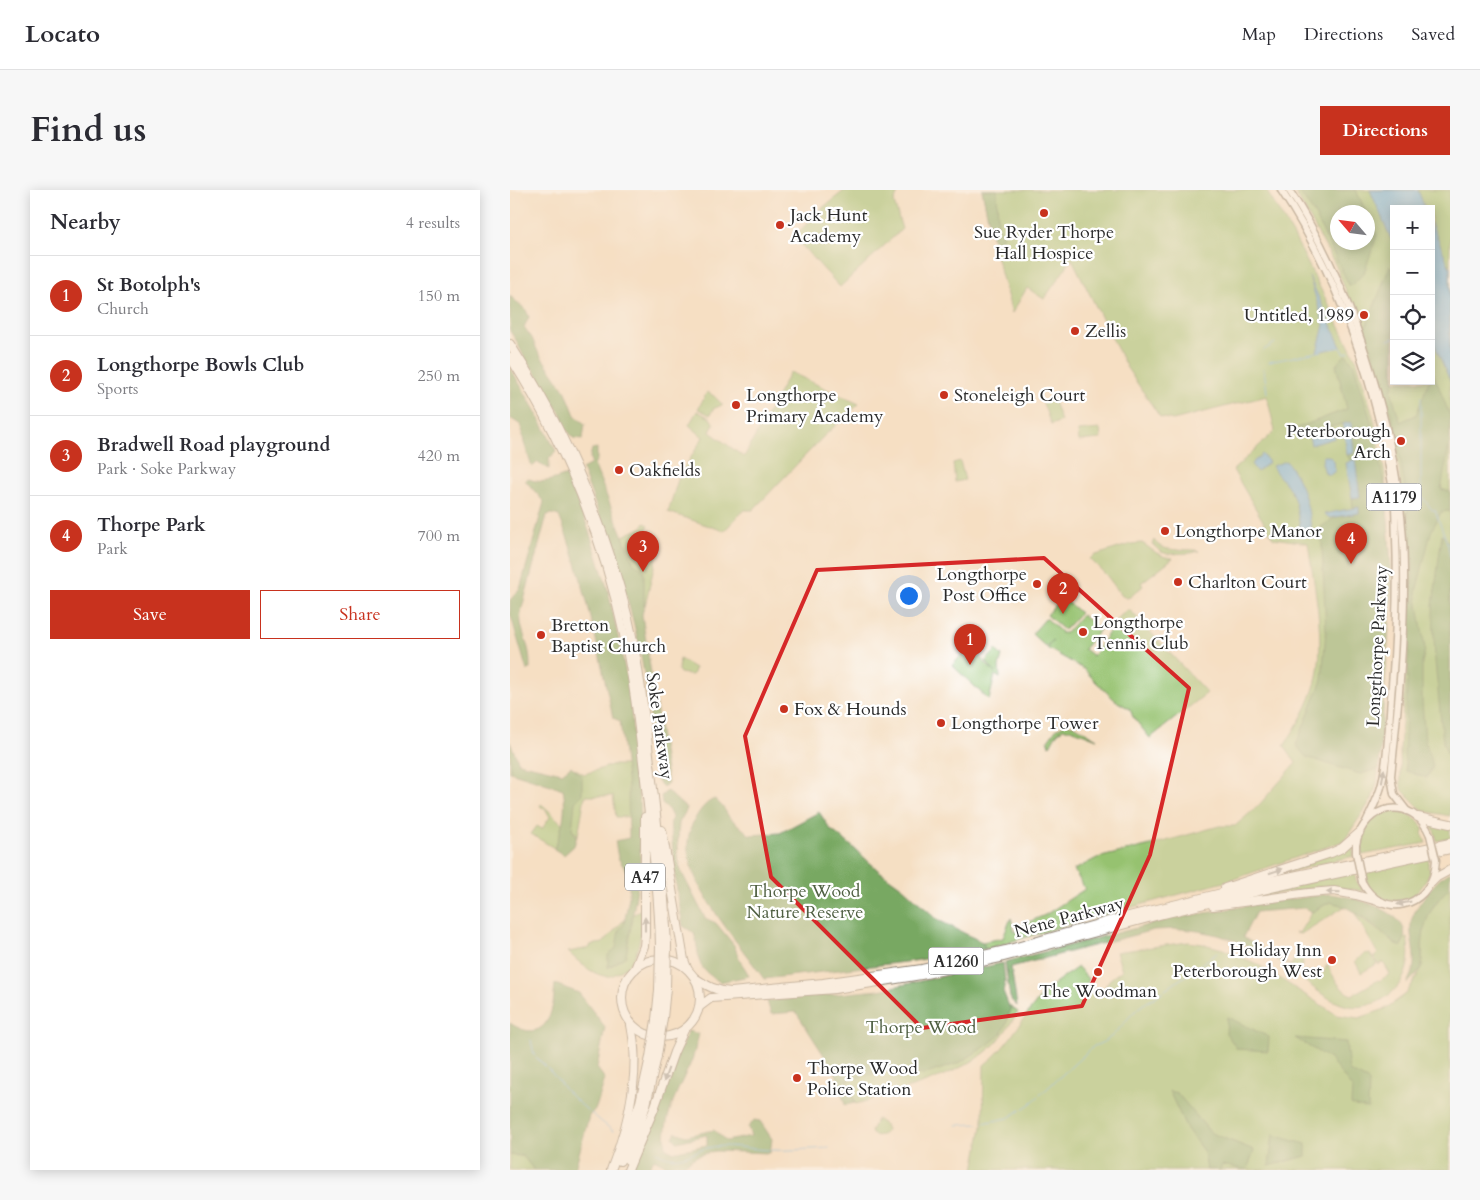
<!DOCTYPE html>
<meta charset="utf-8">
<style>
:root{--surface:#fff;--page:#f7f7f7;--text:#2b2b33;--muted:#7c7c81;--line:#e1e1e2;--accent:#c8321e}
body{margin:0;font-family:Cardo,serif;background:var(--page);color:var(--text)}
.controls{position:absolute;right:15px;top:15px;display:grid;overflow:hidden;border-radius:0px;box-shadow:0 2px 12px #0003}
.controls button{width:45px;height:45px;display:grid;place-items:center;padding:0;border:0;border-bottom:1px solid var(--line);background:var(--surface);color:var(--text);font:25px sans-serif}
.compass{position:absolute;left:820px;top:15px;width:45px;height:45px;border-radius:50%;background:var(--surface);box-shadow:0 2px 12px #0003;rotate:298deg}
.you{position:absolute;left:398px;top:405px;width:18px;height:18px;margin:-12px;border:4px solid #fff;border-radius:50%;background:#1a73e8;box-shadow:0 0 0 8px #1a73e833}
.badge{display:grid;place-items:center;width:32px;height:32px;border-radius:50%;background:var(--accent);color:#fff;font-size:16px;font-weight:700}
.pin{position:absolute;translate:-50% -41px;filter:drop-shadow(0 1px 2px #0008)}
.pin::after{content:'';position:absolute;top:26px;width:18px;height:15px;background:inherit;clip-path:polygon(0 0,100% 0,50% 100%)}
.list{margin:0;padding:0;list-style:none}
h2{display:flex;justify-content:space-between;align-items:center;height:65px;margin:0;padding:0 20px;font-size:21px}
h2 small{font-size:16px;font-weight:400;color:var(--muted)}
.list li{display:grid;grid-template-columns:32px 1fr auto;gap:15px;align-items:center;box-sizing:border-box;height:80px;padding:0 20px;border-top:1px solid var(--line)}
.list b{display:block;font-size:19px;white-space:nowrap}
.list p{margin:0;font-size:16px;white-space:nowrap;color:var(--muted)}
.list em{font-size:16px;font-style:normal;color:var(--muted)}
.actions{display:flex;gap:10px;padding:15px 20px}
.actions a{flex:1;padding:11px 0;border:1px solid var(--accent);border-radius:0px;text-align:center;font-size:18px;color:var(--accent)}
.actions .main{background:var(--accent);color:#fff}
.icon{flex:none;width:28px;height:28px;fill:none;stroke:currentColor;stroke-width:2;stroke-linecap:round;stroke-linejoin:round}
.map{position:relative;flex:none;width:940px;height:980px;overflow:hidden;border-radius:0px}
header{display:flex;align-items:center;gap:30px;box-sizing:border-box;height:70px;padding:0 25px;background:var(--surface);border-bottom:1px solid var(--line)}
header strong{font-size:24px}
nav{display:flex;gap:28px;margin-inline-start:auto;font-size:18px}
.intro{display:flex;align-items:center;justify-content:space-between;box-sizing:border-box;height:120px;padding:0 30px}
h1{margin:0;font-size:35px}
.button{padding:12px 22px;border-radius:0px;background:var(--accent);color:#fff;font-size:18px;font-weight:700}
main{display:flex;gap:30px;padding:0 30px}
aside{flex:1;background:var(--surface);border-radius:0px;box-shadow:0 2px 12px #0003}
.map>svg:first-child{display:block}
</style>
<header>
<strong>Locato</strong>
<nav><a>Map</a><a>Directions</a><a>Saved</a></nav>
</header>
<div class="intro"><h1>Find us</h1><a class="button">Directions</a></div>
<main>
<aside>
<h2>Nearby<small>4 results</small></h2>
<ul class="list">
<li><span class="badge">1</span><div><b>St Botolph's</b><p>Church</p></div><em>150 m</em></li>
<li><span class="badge">2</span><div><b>Longthorpe Bowls Club</b><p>Sports</p></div><em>250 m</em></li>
<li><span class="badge">3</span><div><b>Bradwell Road playground</b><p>Park · Soke Parkway</p></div><em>420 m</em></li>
<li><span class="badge">4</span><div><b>Thorpe Park</b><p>Park</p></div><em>700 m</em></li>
</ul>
<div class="actions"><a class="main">Save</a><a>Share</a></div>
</aside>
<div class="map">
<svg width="940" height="980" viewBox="0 0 940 980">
<rect width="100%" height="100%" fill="#fff"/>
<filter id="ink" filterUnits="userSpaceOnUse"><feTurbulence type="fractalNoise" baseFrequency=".02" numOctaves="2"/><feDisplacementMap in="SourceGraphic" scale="10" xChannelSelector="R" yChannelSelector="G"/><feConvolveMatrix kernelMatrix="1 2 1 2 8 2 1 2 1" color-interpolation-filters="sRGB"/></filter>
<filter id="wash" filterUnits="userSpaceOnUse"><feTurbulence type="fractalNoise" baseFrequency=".0096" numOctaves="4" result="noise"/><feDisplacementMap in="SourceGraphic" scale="20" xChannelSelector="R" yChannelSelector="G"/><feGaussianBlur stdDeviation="1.12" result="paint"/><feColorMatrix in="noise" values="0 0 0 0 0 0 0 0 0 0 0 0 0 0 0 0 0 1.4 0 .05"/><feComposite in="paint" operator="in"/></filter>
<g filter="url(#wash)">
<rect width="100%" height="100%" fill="#f5dfc3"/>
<!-- green -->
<g fill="#96c26f" stroke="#60764d" fill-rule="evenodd">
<path d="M335,0h54l-5,12 8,27 -62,58 -46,-50 27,-28z"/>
<path d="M472,0h284l29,48 62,123 17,58 11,55 7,111 -15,198 -5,16 -28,42 -116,40 -158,43 -84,25 -4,-7 21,-4 8,-20 4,15 7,-8 23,-10 40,-26 -11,-19 23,-12 62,-15 60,-17h16l24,-21 37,-42 -12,-17c13,-20 26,-42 32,-65 10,-42 -2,-96 -8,-138l-35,-5 -40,-68 42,-39 -8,-35 -94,24 -13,-3 -33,-49 -55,-109 -28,40 -17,-11 -15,25 -16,-58z"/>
<path d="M784,0h156v626l-27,-5 -22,-22 -1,-38 6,-82 3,-100 -10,-99 -8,-42 -30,-100 -25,-62zM884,19h37v172h-37zM828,22h30v30h-30z"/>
<path d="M280,182l69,32 -36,33 -70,73h-9l-20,21 -56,-19 13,-42 6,-6 16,-27 -14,-12 8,-14 13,7 4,6 -4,8 34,25z"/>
<path d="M197,202l7,4 8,8v1l-9,4 -3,6 -12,-6z"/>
<path d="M543,209l8,22 -10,4 -8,-22z"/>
<path d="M590,239l1,10 -22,2 -1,-10z"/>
<path d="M450,271l5,19 -10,2 -2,-19z"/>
<path d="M135,333l4,2 -4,7 12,22 -12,52 -24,-69 21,-10z"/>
<path d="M644,350c9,15 32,7 45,11l-8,2 -23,1 -7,-2 -9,-8z"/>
<path d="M632,353c10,6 18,15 31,15l-32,25 2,3 -13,11 -3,1 -5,-2 -15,-20 -17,-17 3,-3 38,-12z"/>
<path d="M552,407l18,16 -16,17 -17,-15z"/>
<path d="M619,419l78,84 -57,45 -17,-21 -3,-8 -14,-8 -20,-19 -12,-13 -37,-21 6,-8 -7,7 -14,-13 14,-16 15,14 -1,1h6l16,-18 18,15 -16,19 9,7 27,-40z"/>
<path d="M460,457l25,26 -9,-12 10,-11 6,6 -3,11 1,11 -5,-3 -6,25 -37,-35z"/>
<path d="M170,469l15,9 -1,5 -2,2 -12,-2 -2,-3z"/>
<path d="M556,534l8,1 23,14 -26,-10h-8l-6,4 -7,13 -1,-1 -1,-5 8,-11z"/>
<path d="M103,575h15l2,52h-14l-3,-21h-28l-7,39 -12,-10 -1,-42 9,-15 10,6z"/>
<path d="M31,614c10,7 15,16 26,23l-13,21 -23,-14 6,-8 5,3 8,-12 -4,-7 -6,-4z"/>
<path d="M884,620c12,2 25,7 30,20l-2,2 4,11 -64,12 -1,-11 -2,-1c8,-19 14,-28 35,-33z"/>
<path d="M918,632l22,4v12l-13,3 -3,-11z"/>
<path d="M842,651l2,15 -100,24z"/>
<path d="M919,666l-1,12 3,1c-8,21 -22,39 -46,30 -7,-3 -15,-7 -18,-15 -2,-5 0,-9 -1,-15z"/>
<path d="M844,682l2,8 7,11 -35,-5 -96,14z"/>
<path d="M940,697v283h-476l9,-49 1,-56c27,-20 40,-52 63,-75 9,-9 21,-16 31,-23l11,13 -2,3 7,8 5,-3 3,3 8,-12 12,-9 -6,-18 72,-10 15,2 20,5 34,15 80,51 22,3 26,-9 21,-15 16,-26v-29l5,-23 13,-19z"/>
<path d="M820,712l10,2 4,3 -43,27 -6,-1h4l13,-21z"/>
<path d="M132,719c-1,22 0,51 -23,63 -5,3 -9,5 -15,4 -14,-3 -25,-14 -36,-24l22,-4v-3l13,-2 19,-21z"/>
<path d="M844,722l46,35 5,-9 2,-1c2,11 3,22 -1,34 -8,25 -37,41 -62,34 -16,-5 -29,-16 -42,-26l-1,-3 4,-6 12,6c7,-2 8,-4 9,-11h2c4,10 13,27 24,30l26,-15 1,1 11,-7 -7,-12 -4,3 -5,-8 4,-3z"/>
<path d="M789,759l4,2c1,9 0,20 -10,22l-5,-3 10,-16 -2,-1z"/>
<path d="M856,763l4,1 7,10 -16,9 -6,-12z"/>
<path d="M498,815l10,7c-7,11 -14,22 -22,31 -29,31 -100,49 -140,61l-1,-1 -8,-23 45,-11 31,6 87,-66z"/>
<path d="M367,929l8,6 2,5c-3,6 -10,7 -15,4l-1,-3z"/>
<path d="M0,965l13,1 11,14h-24z"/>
</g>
<!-- forest -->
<g fill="#78a862" stroke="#526a46">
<path d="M472,0h15l1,36 5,7 -7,22z"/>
<path d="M788,0h58l10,22h-28v30h30v-27l9,20 -13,38 -14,14 -35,-72z"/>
<path d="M880,76l4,10v105h1l-4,9 9,32 16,-7 13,-34h2l2,-9 17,44v25l-9,48 9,3v19l-9,1 -10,20 -15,60 9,57 -3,14v38l3,40 8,25 -6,12 -21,-7 -2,-18 9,-187 -7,-71 -9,-55 -12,-50 -20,-61z"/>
<path d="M0,106l16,14 3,7 -5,10 8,11 6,14 28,40 9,23 10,9 -2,15 -10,-1 -10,-13v-8l-11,-16 -4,-3 -10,-22 -13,-17 -9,-19 -6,-9z"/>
<path d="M836,164l8,11 17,56 15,72 6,92 -13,184 -19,5 -54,-17 -10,-12 26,-65 4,-50 -5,-103 15,-10 23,-4 -1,-6 -5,1 -1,-10 8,-1 -5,-37h-5l-3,-5 7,-2 -11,-29 -42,10 -4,-6 50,-19 -11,-44z"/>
<path d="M0,177l27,47 19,37 -7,8v10l-11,-7 -6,5 -8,-24 -3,-18 -11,-7z"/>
<path d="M87,258v12l-3,4 39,98 11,9v35l-2,9 26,168 -5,4 -5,-5c-6,-45 -10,-91 -19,-136 -13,-61 -35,-119 -57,-177l9,-5 -1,-7 2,-8z"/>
<path d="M57,285l20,50 21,65 21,98 11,123v60l-14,85 -18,12v-13l8,-7 3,-18 5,-6 5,-27v-22l-11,-17 -3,-17 14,-3 -1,-51 -8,-66 -7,-3c-15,-68 -27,-137 -54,-202l-7,-2 -5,1 -26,97c-2,13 4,24 7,36 2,7 2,14 2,21l-3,2 -17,-58v-13l10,-11 24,-87 -19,-22 2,-2c14,7 25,2 40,-3z"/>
<path d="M932,344l8,10v218l-7,-20 -8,-81 -2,-55z"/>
<path d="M0,552l9,21 43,10 9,-7 11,10v18l-7,8 -3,28 5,6 -3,10 -10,9 -10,-6c8,-18 13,-40 9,-60l-53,-17z"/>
<path d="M157,601l20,18 -8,14 -2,31 3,15 25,49 11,5 18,22 6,16 6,9 3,6 -29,6c-28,-17 -18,-22 -26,-49l-11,-7c-5,-29 -10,-57 -11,-86 -1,-11 -3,-13 0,-23l-4,-8 -6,-5 -1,-8z"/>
<path d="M205,609l8,8 6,10 21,18 30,-2 39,-21 12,18 16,12 31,28 25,18 35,32 44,22 4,7 -73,12 -149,18c-23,-33 -73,-89 -76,-128 -1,-12 2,-24 8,-34 4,-7 11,-16 19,-18z"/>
<path d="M940,682v15c-28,27 -28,45 -28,81l-15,16c2,-5 4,-10 6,-14 4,-15 -4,-32 -2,-47 1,-13 26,-46 39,-51z"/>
<path d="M818,704c21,1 96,20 72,53 -21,-16 -44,-40 -70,-45l-18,10 -8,-4 -48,4 -13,25 48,29 -52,-24 -21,-7 -20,-4 -17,-2 -27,1 -143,37 6,39 -5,-5 -2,-4 -5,-35 166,-43 92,-16z"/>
<path d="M493,773l2,19 -2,9 7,18 -3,13 -6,12 -12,10 -30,19 -36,12 -31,-6 -44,11 7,23 -10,2 -9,-31 -40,-62 -25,2 -4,-13 112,-11z"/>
<path d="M45,794l24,9 26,34 -8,41 8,11 -9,29 -7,8 -14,53 2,1h-43l-11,-14 -13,-1v-132c19,13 36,11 42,-15 2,-7 2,-16 3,-24z"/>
<path d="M717,827l42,20 -1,14 -31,-2 -11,-16z"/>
<path d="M178,841l11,3c-3,11 -5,23 -10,33 -12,24 -27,53 -23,81l6,4 35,-7v-10l-30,7 -4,-5 3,-5 10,4 28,-6 12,11 25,-5 -3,-9 6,-7 6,1 12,18 -2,14 -55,-2 -18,5 -21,14 -22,-11 -6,11h-19z"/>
<path d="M785,848l51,4 3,29 20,10 -1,28 -17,-4 1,-17 -22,-29z"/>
<path d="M659,901l8,2 34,40 43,17 -7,20 -25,-5 -2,5h-13l-3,-18 -17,-23z"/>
<path d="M763,945l33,9v12l-37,10z"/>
</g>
<!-- water -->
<g fill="#68b0df" stroke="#4a6e85">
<path d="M860,0h48l7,19h-31v37z"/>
<path d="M921,33l19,45v113l-19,-45z"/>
<path d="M799,86l32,71 -24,5 7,-27z"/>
<path d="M841,232l3,31 -7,2 -4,-31z"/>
<path d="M823,240l2,8 -24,7 -2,-9z"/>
<path d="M752,264l7,8 -12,10 -6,-8z"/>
<path d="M813,266h6l5,5 1,10 -5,4 -5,-2 -3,-10z"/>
<path d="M845,269l5,38 -8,1 -6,-35z"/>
<path d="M776,271c19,24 21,42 26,71l-11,1c-3,-15 -4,-35 -14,-48 -5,-6 -11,-11 -15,-19z"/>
<path d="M849,317v6l-29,5 -6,-4z"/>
</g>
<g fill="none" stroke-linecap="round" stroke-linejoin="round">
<!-- stream -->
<g stroke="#68b0df" stroke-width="1">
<path d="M750,129l15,2"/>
<path d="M878,150l6,-2"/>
<path d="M821,159l10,-2 3,6 5,-1"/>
<path d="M754,160l11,-7"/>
<path d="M759,172l53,-11"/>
<path d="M754,179l3,24"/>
<path d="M911,207v98l11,15h3l13,35 2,12"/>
<path d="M21,850l3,15 18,18 15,19 20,18"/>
<path d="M81,923l22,18"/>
<path d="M473,933l25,-5 22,-14 64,-58c28,-9 31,-34 57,-46l66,-47"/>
<path d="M446,935l22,-1"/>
<path d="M146,962c23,12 29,2 51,-4 20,-5 40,1 61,2 20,1 41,-1 61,-2"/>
</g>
</g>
</g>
<g filter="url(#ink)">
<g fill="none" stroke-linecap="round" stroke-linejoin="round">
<defs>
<g id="major">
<path d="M771,0c60,91 97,199 113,307 2,13 1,28 2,41 2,50 0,98 -4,147 -3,32 -3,67 -10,98 -3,14 -10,26 -16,39"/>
<path d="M779,0c67,101 114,258 115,379 1,68 -6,139 -13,207l3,18 13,17"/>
<path d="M846,655c7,-42 57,-51 74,-10"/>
<path d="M852,692c20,38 66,26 73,-13"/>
</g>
<g id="highway">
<path d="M0,154c54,84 94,177 118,274 12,51 17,102 23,154 7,57 13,115 16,173"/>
<path d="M0,167c54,85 93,180 114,278 11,51 16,102 22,153 6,53 13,105 14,158"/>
<path d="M908,627l32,7"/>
<path d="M152,640l22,130 3,8"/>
<path d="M921,693l6,-6 13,-7"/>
<path d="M715,698l106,-35 11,-5 17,-15"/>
<path d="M703,716l96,-13 25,-2 22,4 25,7"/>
<circle cx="151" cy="808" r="39"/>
<path d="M125,779l9,-23 1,-11v-118"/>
<path d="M185,788c12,8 21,13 36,14l92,-9 99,-14 84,-19 99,-28 169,-42 176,-37"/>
<path d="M189,817l12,-9 124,-9 86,-14 79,-17 163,-44 112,-27 175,-38"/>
<path d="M153,828l3,-30"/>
<path d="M146,830l3,-30"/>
<path d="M118,970l18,-55 11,-49"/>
<path d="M110,971l20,-59 10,-45"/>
<path d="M101,980c17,-44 30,-98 20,-145"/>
<path d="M118,980l26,-61 20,-57 10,-22"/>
</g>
</defs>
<!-- major casing -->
<use href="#major" stroke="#908577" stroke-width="9"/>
<!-- highway casing -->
<use href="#highway" stroke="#908577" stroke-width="10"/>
<!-- major -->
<use href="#major" stroke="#fff" stroke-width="6"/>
<!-- highway -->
<use href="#highway" stroke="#fff" stroke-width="8"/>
<defs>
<g id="major-bridge">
<path d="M920,645l6,25 -1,9"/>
<path d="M846,655v8l6,29"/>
</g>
<g id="highway-bridge">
<path d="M156,798l1,-43"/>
<path d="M149,800l1,-44"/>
<path d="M147,866l6,-38"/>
<path d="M140,867l6,-37"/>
</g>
</defs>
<!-- major-bridge casing -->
<use href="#major-bridge" stroke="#908577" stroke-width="9" stroke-linecap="butt"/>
<!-- highway-bridge casing -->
<use href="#highway-bridge" stroke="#908577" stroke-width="10" stroke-linecap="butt"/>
<!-- major-bridge -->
<use href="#major-bridge" stroke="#fff" stroke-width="6"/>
<!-- highway-bridge -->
<use href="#highway-bridge" stroke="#fff" stroke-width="8"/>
</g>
<!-- one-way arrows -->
<defs><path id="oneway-solid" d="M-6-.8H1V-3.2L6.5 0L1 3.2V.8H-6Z" transform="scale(1.25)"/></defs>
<g fill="#a0a0a0">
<use href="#oneway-solid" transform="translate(873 586) rotate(-81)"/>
<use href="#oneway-solid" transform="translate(766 681) rotate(-18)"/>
<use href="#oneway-solid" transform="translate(823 702) rotate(-179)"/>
<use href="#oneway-solid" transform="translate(894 713) rotate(168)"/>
<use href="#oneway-solid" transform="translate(135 734) rotate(-90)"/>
<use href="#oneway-solid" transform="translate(156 885) rotate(109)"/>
</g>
</g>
<!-- marked area -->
<path d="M0 0H940V980H0ZM534,368l145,130 -39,167 -68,151 -160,22 -151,-151 -26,-141 72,-166z" fill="#f5dfc3" fill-opacity=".55" fill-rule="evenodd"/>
<path fill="none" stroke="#d62828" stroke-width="4" stroke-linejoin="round" d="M534,368l145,130 -39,167 -68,151 -160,22 -151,-151 -26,-141 72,-166z"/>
<!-- markers -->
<g fill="#c8321e" stroke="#fff" stroke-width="2">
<circle cx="534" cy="23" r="5"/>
<circle cx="270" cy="35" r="5"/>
<circle cx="854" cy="125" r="5"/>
<circle cx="565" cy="141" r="5"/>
<circle cx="434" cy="205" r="5"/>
<circle cx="226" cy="215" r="5"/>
<circle cx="891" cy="251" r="5"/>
<circle cx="109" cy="280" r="5"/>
<circle cx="655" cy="341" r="5"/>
<circle cx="668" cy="392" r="5"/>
<circle cx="527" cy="394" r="5"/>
<circle cx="573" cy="442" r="5"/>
<circle cx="31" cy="445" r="5"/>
<circle cx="274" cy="519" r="5"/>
<circle cx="431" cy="533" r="5"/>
<circle cx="822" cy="770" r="5"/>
<circle cx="588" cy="782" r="5"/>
<circle cx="287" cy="888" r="5"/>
</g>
<g text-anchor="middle" stroke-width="4.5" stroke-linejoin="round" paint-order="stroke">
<!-- shield labels -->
<g fill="#fff" stroke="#6b6b6b" stroke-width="1">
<rect x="856.5" y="293.5" width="55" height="27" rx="4"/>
<rect x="115" y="673.5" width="40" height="27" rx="4"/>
<rect x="418.5" y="757.5" width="55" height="27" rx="4"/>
</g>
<g font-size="16" font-weight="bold" fill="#2b2b2b">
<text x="884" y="313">A1179</text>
<text x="135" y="693">A47</text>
<text x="446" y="777">A1260</text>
</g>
<!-- poi labels -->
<g font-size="18" fill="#2b2b2b" stroke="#fff" text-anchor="start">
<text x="280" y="31">Jack Hunt<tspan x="280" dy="21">Academy</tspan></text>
<text x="534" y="48" text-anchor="middle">Sue Ryder Thorpe<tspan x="534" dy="21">Hall Hospice</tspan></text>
<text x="844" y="131" text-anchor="end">Untitled, 1989</text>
<text x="575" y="147">Zellis</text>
<text x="236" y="211">Longthorpe<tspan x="236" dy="21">Primary Academy</tspan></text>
<text x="444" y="211">Stoneleigh Court</text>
<text x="881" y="247" text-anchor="end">Peterborough<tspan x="881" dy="21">Arch</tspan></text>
<text x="119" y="286">Oakfields</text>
<text x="665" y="347">Longthorpe Manor</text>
<text x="517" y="390" text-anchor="end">Longthorpe<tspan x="517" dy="21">Post Office</tspan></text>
<text x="678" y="398">Charlton Court</text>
<text x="583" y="438">Longthorpe<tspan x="583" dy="21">Tennis Club</tspan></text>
<text x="41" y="441">Bretton<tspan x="41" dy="21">Baptist Church</tspan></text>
<text x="284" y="525">Fox &amp; Hounds</text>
<text x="441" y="539">Longthorpe Tower</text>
<text x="812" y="766" text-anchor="end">Holiday Inn<tspan x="812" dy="21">Peterborough West</tspan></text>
<text x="588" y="807" text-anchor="middle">The Woodman</text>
<text x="297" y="884">Thorpe Wood<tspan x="297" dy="21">Police Station</tspan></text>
</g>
<!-- street labels -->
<g font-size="18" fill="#2b2b2b" stroke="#fff">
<text transform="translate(867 456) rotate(-87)" y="6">Longthorpe Parkway</text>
<text transform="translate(150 536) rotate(82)" y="6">Soke Parkway</text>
<text transform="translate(559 727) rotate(-15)" y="6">Nene Parkway</text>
</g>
<!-- park labels -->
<g font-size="18" fill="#506043" stroke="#fff">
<text x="295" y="707">Thorpe Wood<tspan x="295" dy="21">Nature Reserve</tspan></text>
<text x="411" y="843">Thorpe Wood</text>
</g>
</g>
</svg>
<div class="controls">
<button>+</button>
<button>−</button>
<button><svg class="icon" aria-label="locate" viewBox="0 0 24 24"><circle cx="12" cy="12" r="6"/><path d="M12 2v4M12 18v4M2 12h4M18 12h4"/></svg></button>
<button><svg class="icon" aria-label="layers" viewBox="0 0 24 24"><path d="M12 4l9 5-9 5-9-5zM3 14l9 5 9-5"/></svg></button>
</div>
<svg class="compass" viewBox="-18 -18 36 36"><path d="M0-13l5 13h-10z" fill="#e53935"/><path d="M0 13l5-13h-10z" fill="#7c7c81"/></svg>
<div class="you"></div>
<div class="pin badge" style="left:460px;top:475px">1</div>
<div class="pin badge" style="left:553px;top:424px">2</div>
<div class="pin badge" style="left:133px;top:382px">3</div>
<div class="pin badge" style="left:841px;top:374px">4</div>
</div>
</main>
